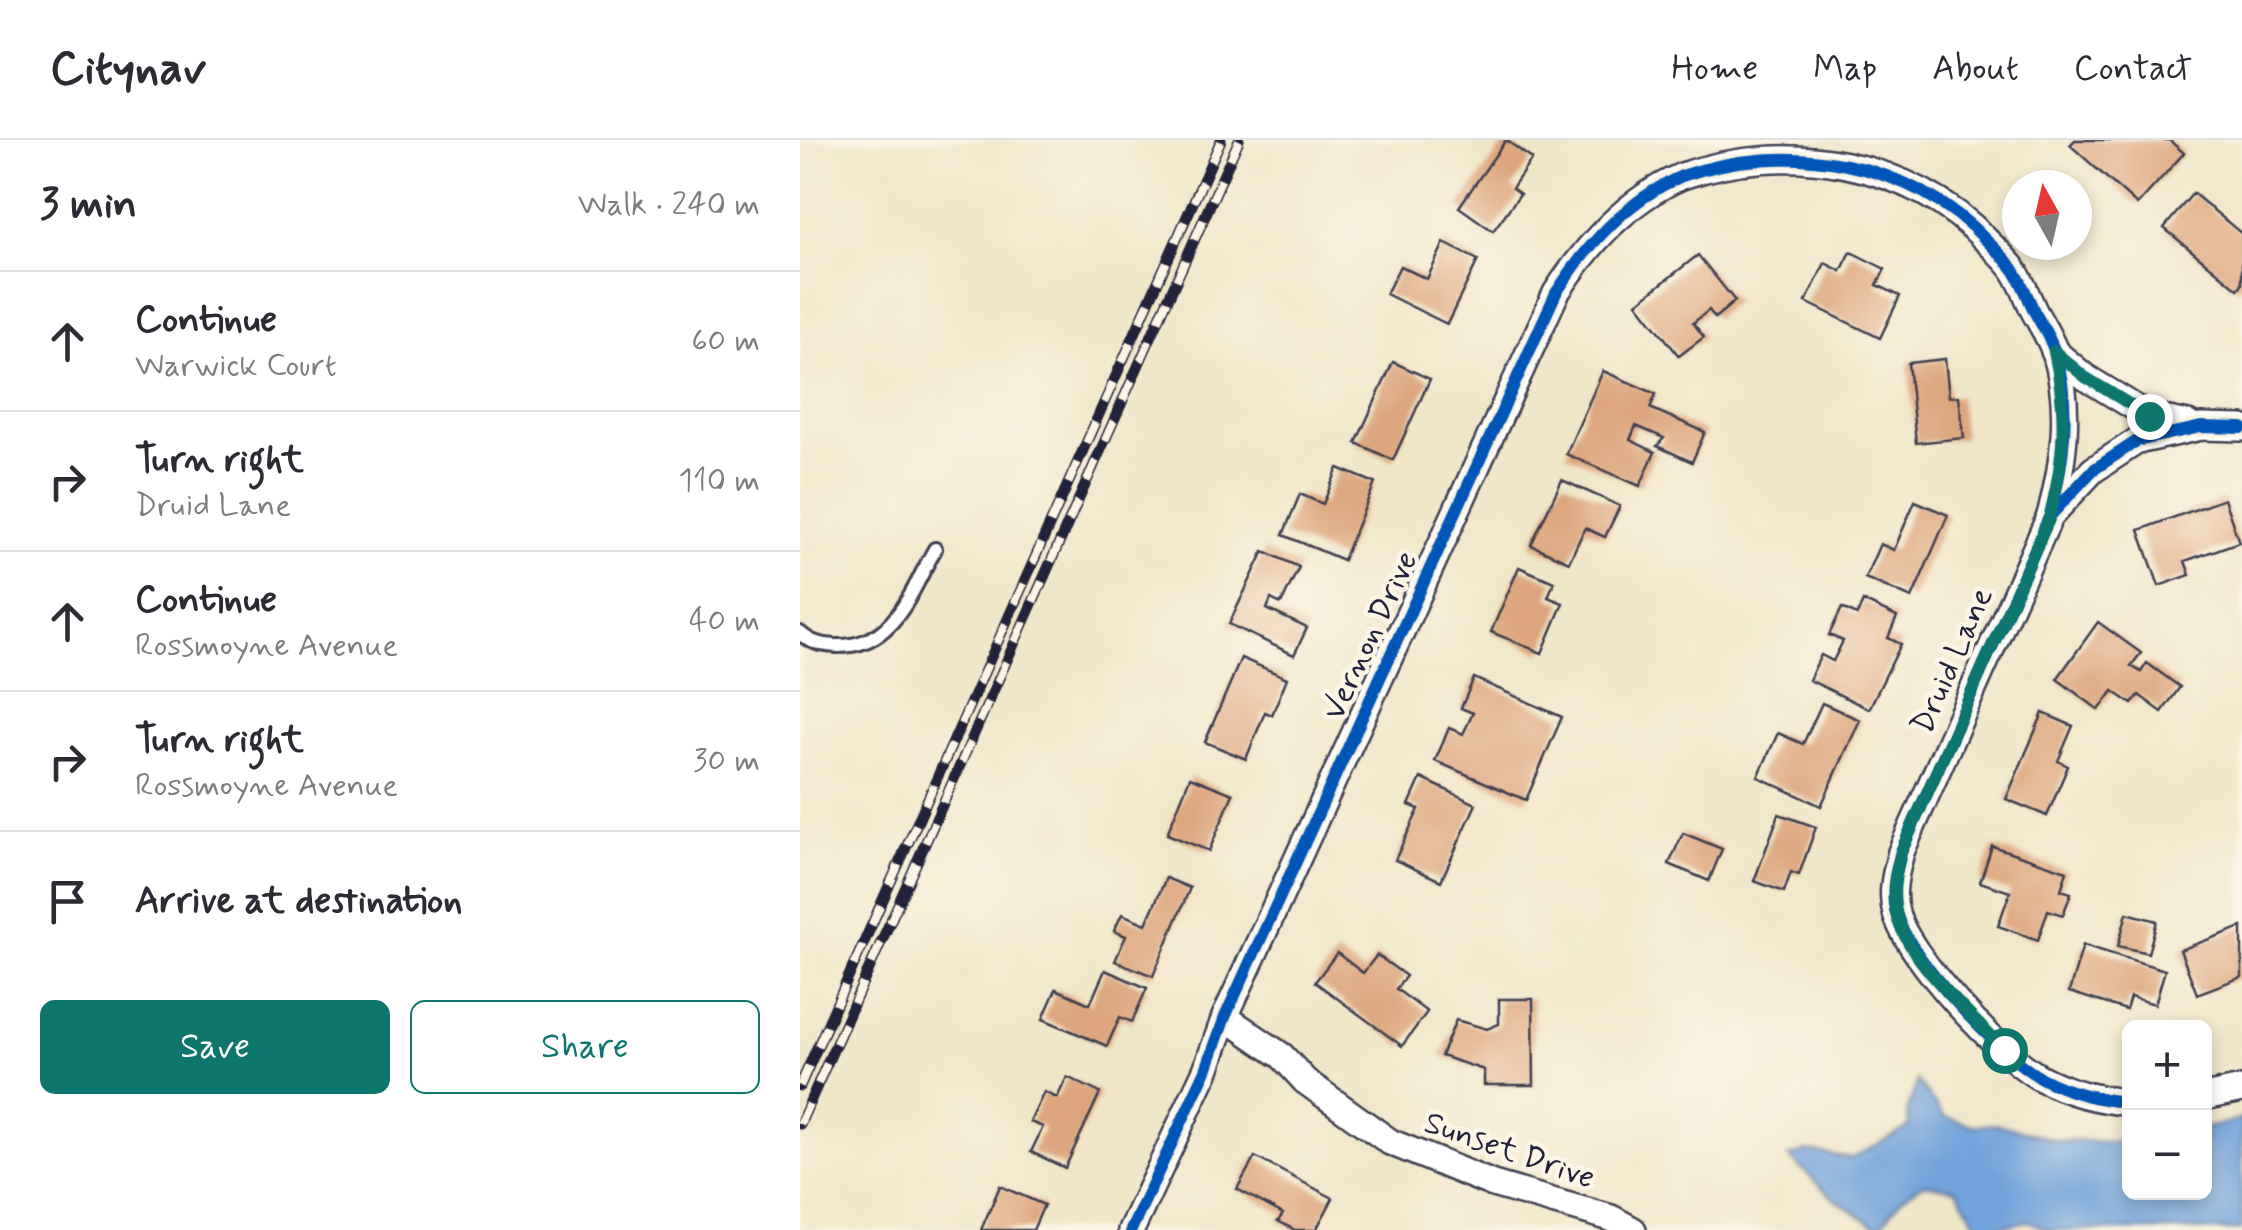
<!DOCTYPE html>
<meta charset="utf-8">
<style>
:root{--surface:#fff;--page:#f2f2f3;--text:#2b2b33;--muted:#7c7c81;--line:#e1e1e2;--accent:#0f766e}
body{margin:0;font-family:Mynerve,sans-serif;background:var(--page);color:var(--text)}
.controls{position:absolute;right:30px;bottom:30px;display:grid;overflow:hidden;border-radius:15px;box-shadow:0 5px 15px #0003}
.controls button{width:90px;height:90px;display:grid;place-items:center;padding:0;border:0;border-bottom:2px solid var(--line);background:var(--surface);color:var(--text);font:50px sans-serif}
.compass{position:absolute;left:1202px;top:30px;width:90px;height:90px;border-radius:50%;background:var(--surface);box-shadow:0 5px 15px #0003;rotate:352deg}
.stop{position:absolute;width:30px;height:30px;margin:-22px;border:8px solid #0f766e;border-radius:50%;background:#fff}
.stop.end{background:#0f766e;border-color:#fff;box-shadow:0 2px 10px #0008}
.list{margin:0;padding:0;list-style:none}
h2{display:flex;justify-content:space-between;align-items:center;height:130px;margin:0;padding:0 40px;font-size:42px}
h2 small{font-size:32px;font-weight:400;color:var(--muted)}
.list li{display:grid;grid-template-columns:65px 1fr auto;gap:30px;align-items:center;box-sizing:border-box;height:140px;padding:0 40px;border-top:2px solid var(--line)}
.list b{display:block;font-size:38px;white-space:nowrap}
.list p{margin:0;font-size:32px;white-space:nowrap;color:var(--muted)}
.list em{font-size:32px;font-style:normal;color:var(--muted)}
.actions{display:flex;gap:20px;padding:30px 40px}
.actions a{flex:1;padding:22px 0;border:2px solid var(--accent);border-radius:15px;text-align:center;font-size:35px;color:var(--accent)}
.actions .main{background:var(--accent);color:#fff}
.icon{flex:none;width:55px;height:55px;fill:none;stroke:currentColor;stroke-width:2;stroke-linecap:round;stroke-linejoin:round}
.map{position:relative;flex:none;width:1442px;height:1090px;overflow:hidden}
header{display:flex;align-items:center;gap:60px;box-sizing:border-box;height:140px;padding:0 50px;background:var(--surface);border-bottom:2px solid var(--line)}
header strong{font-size:48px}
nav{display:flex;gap:55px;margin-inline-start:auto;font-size:35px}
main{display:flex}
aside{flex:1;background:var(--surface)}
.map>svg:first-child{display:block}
</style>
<header>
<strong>Citynav</strong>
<nav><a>Home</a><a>Map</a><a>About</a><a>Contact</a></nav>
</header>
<main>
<aside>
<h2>3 min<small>Walk · 240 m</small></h2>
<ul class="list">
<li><svg class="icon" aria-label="ahead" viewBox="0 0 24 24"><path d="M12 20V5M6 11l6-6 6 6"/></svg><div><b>Continue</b><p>Warwick Court</p></div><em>60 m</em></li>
<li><svg class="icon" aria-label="right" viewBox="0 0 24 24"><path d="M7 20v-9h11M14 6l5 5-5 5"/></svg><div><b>Turn right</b><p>Druid Lane</p></div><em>110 m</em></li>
<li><svg class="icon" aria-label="ahead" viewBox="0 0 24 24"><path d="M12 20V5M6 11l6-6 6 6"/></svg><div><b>Continue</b><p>Rossmoyne Avenue</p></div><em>40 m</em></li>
<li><svg class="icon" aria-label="right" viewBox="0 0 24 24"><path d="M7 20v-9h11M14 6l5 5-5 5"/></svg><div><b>Turn right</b><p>Rossmoyne Avenue</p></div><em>30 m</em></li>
<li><svg class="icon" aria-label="arrive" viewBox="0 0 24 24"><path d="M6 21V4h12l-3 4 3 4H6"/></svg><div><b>Arrive at destination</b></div></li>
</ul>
<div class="actions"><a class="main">Save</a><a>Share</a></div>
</aside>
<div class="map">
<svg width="1442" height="1090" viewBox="0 0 1442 1090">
<rect width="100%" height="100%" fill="#fcf5e5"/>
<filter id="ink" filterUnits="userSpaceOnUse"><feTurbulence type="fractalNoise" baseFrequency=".01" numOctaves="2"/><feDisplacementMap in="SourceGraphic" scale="20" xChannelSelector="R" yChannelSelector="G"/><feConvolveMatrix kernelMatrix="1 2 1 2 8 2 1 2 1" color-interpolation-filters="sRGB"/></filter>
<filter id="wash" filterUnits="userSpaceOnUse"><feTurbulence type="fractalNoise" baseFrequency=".0048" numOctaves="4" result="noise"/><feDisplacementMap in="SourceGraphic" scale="40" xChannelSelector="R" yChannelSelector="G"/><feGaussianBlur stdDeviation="2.25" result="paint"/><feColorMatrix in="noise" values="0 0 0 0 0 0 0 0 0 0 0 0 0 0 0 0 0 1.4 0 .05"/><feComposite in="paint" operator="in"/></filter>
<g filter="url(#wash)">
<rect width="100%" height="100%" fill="#f0e6c9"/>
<!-- water -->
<path fill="#71a2db" stroke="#4a628b" stroke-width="2.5" d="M1117,941l28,36 30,9 22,-2 60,16 55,2 17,-3 1,53h74l1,-64 37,-9v111h-193l-21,-9 -47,9 -25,-41 -32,-6 -22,15 -23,30 -46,-30 -44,-41 18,-6 45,7 57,-31 -2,-15z"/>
<g id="blocks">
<!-- building -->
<g fill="#dda67e">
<path d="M706,0l26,19 -20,29 8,6 -27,37 -34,-24z"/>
<path d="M1275,0h94l15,13 -47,52 -67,-60z"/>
<path d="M1393,53l49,41v50l-4,5 -74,-61z"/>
<path d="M644,103l34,17 -31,64 -61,-30 14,-28 27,13z"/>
<path d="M1051,112l34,17 -8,16 23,11 -20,42 -74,-36 19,-39 16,8z"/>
<path d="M898,115l37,46 -20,17 -6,-8 -16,13 11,14 -25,19 -42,-53z"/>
<path d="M1145,219l4,38 10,-1 5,42 -48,5 -8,-80z"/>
<path d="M593,222l37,17 -37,81 -37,-17z"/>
<path d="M803,231l53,23 -6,14 55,24 -13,30 -35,-16 7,-8 -28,-12 -6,14 25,12 -15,34 -74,-32z"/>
<path d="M538,328l37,15 -32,77 -60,-25 17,-41 23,10z"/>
<path d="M762,340l58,26 -15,31 -20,-9 -16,34 -38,-17z"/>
<path d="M1424,359l15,43 -54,19 5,14 -31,11 -20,-56z"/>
<path d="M1115,361l33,14 -36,83 -47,-20 15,-34 14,6z"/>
<path d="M464,411l35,16 -18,37 -10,-5 -4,10 40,19 -13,27 -65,-31z"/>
<path d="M719,427l35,15 -6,15 15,6 -21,50 -51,-21z"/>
<path d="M1063,461l34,16 -9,21 13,6 -32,65 -60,-29 12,-25 12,6 10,-20 -14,-6 13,-27 15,7z"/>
<path d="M1298,482l43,31 -10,13 10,6 6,-9 33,24 -18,25 -23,-17 -7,9 -19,-13 -14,19 -42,-31z"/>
<path d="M441,518l46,20 -15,37 -7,-3 -19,47 -41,-17z"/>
<path d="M674,538l88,39 -36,83 -91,-39 14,-33 14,6 10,-21 -12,-5z"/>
<path d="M1022,563l38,17 -39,86 -63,-29 20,-44 25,11z"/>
<path d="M1243,573l30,13 -15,35 10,5 -21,50 -41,-17z"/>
<path d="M390,637l43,17 -24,57 -42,-17z"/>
<path d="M621,638l55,26 -35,77 -46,-21 24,-51 -10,-4z"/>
<path d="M979,674l37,13 -17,48 -8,-3 -7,20 -30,-11z"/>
<path d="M883,693l39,16 -13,32 -40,-17z"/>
<path d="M1192,706l75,25 -6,19 10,3 -8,22 -15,-5 -10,30 -40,-14 12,-34 -30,-10z"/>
<path d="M366,738l24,10 -37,88 -38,-15 11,-25 -12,-5 8,-17 24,10z"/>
<path d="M1327,773l30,8 -9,32 -30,-7z"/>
<path d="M1442,787v50l-45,17 -17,-44z"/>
<path d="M1283,805l82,25 -10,34 -25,-7 -4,13 -57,-18z"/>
<path d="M537,813l26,20 14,-18 29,21 -10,13 31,23 -25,34 -87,-64z"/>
<path d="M305,830l42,18 -15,34 -12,-5 -13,29 -64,-27 13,-30 34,15z"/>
<path d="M699,859h34l1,86h-50v-15l-43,-14 15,-36 31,9 12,-5z"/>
<path d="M267,937l33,16 -35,75 -34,-16 12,-25 -13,-5 14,-30 13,6z"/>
<path d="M455,1017l78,41 -17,32h-21l-17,-9 5,-7 -46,-25z"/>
<path d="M200,1046l44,19 -11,25h-52z"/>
</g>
</g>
</g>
<g filter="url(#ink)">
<use href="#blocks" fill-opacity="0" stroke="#413f50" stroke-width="2.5"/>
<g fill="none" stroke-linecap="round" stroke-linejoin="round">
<defs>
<path id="lane" d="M0,493c11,10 21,12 36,13 58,2 74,-53 99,-97"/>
<g id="street">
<path d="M1254,211l31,26 64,39 39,8"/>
<path d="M425,877l57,39 23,25 85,61 103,42 118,34 22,12"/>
<path d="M1404,957l38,-8"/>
<path d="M1330,963c-32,-4 -61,-10 -89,-25 -40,-21 -134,-122 -145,-165 -6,-21 0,-41 5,-61l149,-336 43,-46 44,-29 64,-14 41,1"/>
<path d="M331,1090l75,-160 19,-53 331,-724c32,-49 71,-93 126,-117 105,-36 229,-16 306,66 9,9 19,18 26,28 8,12 14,28 20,41 7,13 16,27 21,41 17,54 9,110 -5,164"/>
</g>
</defs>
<!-- lane casing -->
<use href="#lane" stroke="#413f50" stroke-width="18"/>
<!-- street casing -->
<use href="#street" stroke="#413f50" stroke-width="30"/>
<!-- lane -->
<use href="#lane" stroke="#fff" stroke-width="12"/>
<!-- street -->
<use href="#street" stroke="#fff" stroke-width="25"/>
<defs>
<g id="rail">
<path d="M0,946l421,-946"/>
<path d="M0,984l439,-984"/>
</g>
</defs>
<!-- rail casing -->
<use href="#rail" stroke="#22223b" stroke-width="11"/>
<!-- rail -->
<use href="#rail" stroke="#fcf5e5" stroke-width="8" stroke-dasharray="22" stroke-linecap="butt"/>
<defs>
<g id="cycleway">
<path d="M1330,963c-32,-4 -61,-10 -89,-25 -40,-21 -134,-122 -145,-165 -6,-21 0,-41 5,-61l149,-336 43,-46 44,-29 64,-14 41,1"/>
<path d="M331,1090l75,-160 19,-53 331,-724c32,-49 71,-93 126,-117 105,-36 229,-16 306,66 9,9 19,18 26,28 8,12 14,28 20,41 7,13 16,27 21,41 17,54 9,110 -5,164"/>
</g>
</defs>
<!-- cycleway casing -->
<use href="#cycleway" stroke="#fcf5e5" stroke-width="19"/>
<!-- cycleway -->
<use href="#cycleway" stroke="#0057b8" stroke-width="12"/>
</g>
</g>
<g fill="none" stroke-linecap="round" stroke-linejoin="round" filter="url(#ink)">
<!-- route -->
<path stroke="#0f766e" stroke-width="12" d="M1204,910c-33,-36 -103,-94 -109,-143 -3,-20 1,-36 6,-55l149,-336c15,-61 17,-104 4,-165l31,26 64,39"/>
</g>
<g text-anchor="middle" stroke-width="9" stroke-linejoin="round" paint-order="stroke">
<!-- street labels -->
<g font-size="32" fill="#22223b" stroke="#fcf5e5">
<text transform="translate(569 495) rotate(-65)" y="11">Vernon Drive</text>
<text transform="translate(1151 520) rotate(-66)" y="11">Druid Lane</text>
<text transform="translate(710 1009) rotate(19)" y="11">Sunset Drive</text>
</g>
</g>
</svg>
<div class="controls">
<button>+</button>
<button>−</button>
</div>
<svg class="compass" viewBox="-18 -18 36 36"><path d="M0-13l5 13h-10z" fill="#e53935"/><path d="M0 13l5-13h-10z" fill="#7c7c81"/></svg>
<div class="stop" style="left:1204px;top:910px"></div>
<div class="stop end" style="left:1349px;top:276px"></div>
</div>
</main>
